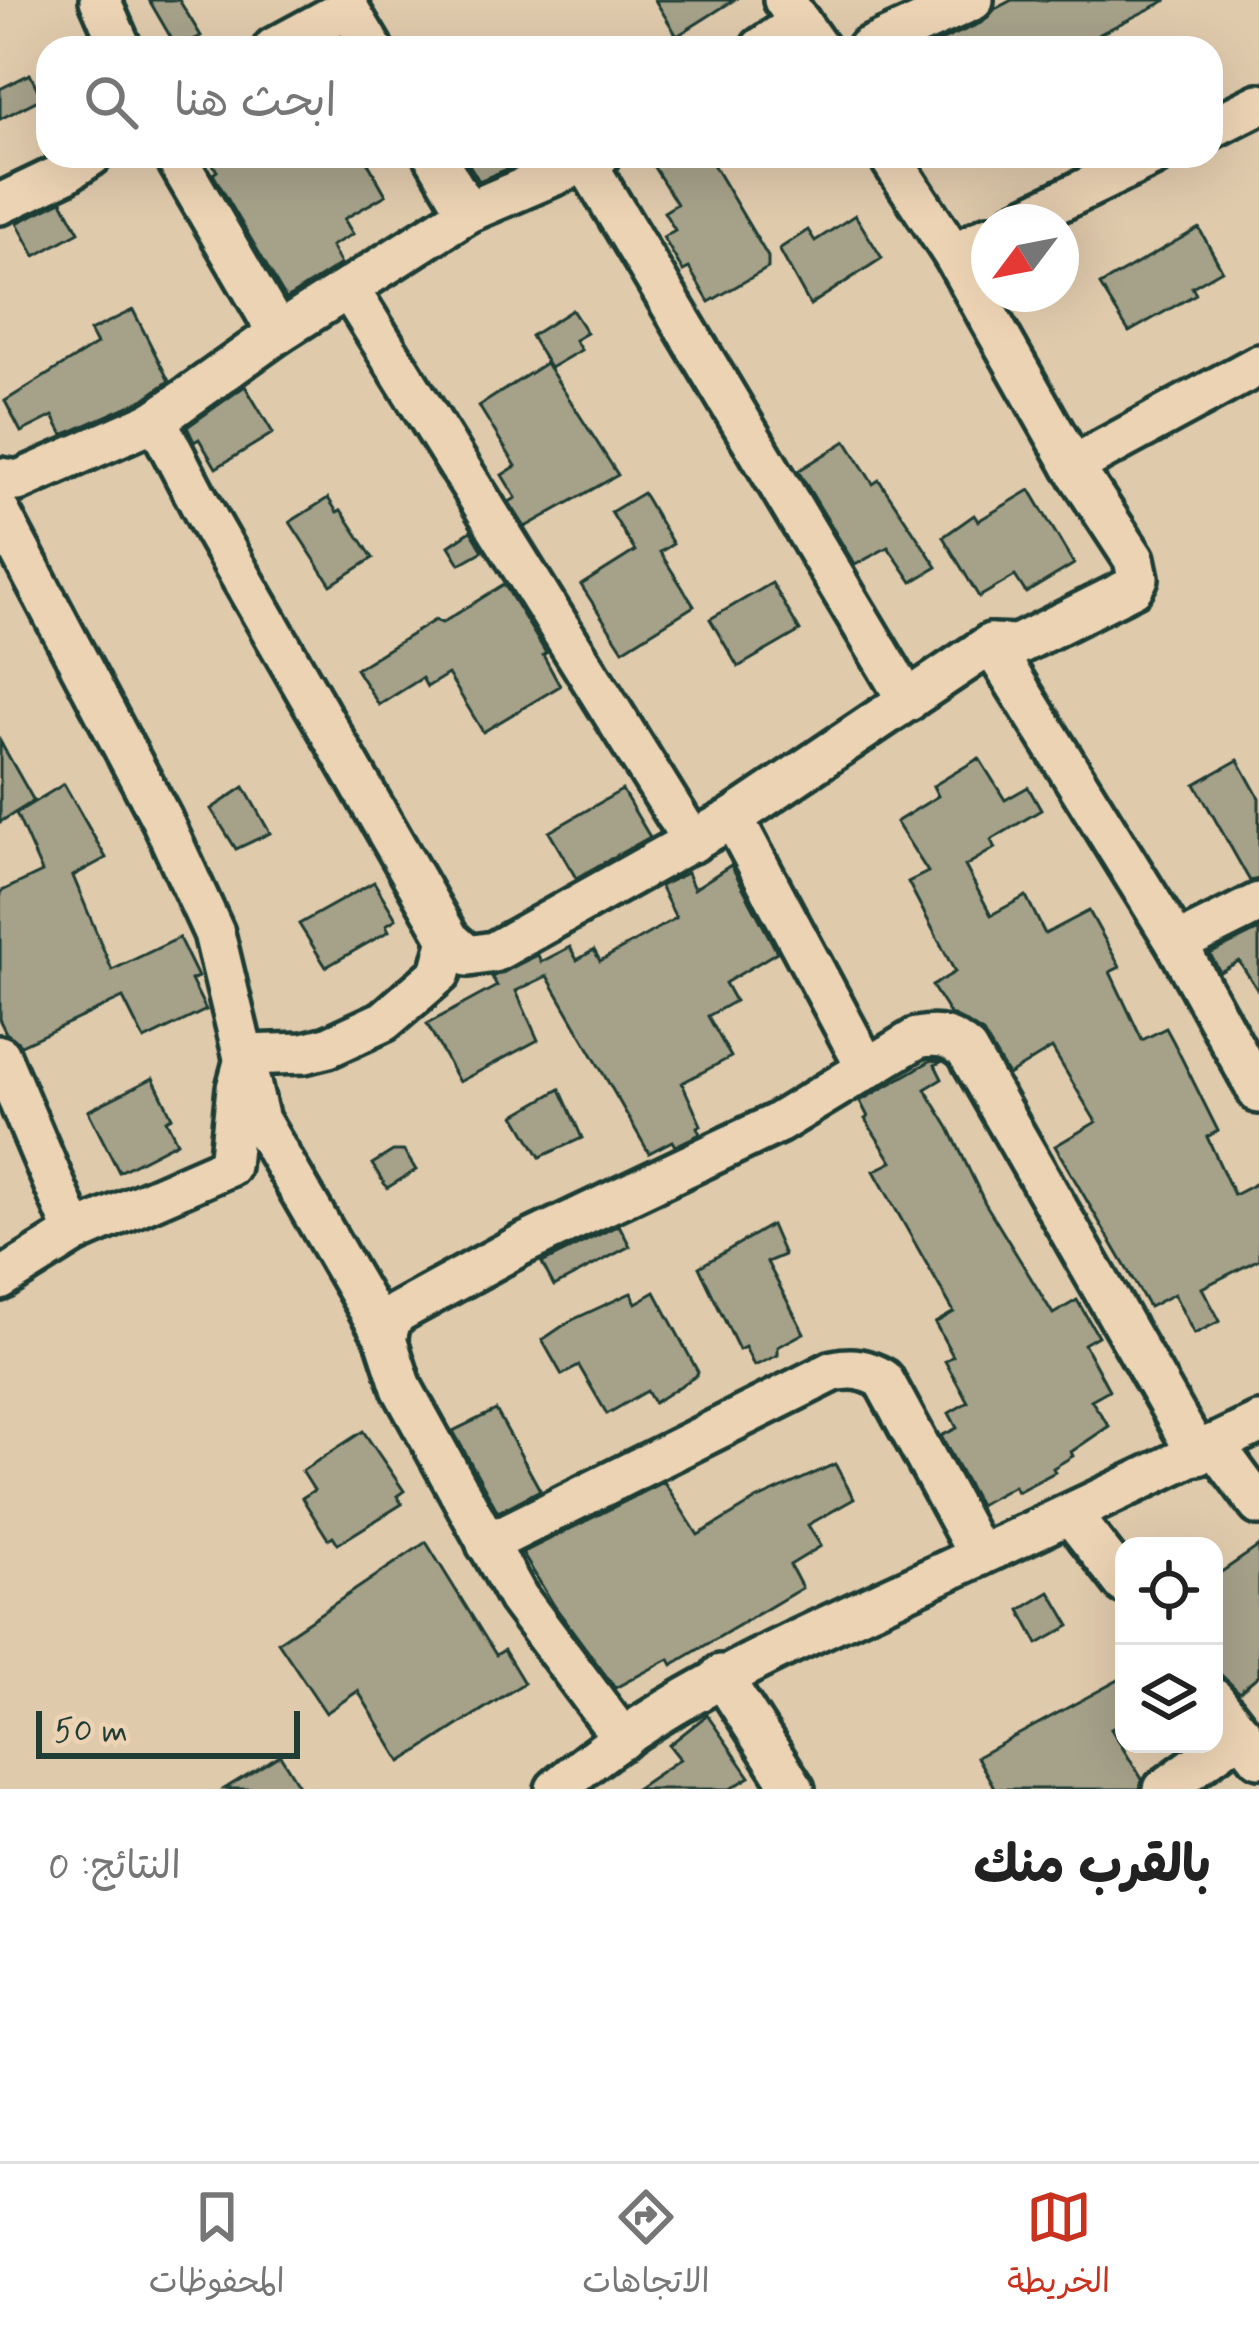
<!DOCTYPE html>
<html lang="ar">
<meta charset="utf-8">
<style>
:root{--surface:#fff;--page:#f2f2f2;--text:#222;--muted:#767676;--line:#e0e0e0;--accent:#c8321e}
body{margin:0;font-family:Mynerve,"Playpen Sans Arabic",sans-serif;background:var(--page);color:var(--text);direction:rtl}
.controls{position:absolute;right:36px;bottom:36px;display:grid;overflow:hidden;border-radius:24px;box-shadow:0 12px 48px #0002}
.controls button{width:108px;height:108px;display:grid;place-items:center;padding:0;border:0;border-bottom:3px solid var(--line);background:var(--surface);color:var(--text);font:60px sans-serif}
.compass{position:absolute;left:971px;top:204px;width:108px;height:108px;border-radius:50%;background:var(--surface);box-shadow:0 12px 48px #0002;rotate:238deg}
.scale{position:absolute;left:36px;bottom:30px;width:264px;box-sizing:border-box;padding-left:12px;border:6px solid #1f3d34;border-top:0;font-size:33px;line-height:42px;white-space:nowrap;color:#1f3d34;-webkit-text-stroke:9px #ecd3b4;paint-order:stroke}
.list{margin:0;padding:0;list-style:none}
h2{display:flex;justify-content:space-between;align-items:center;height:156px;margin:0;padding:0 48px;font-size:51px}
h2 small{font-size:39px;font-weight:400;color:var(--muted)}
.icon{flex:none;width:66px;height:66px;fill:none;stroke:currentColor;stroke-width:2;stroke-linecap:round;stroke-linejoin:round}
.map{position:relative;flex:none;width:1259px;height:1789px;overflow:hidden;direction:ltr}
.search{position:absolute;background:var(--surface);box-shadow:0 12px 48px #0002;left:36px;right:36px;top:36px;height:132px;display:flex;align-items:center;gap:30px;box-sizing:border-box;padding:0 42px;border-radius:36px;color:var(--muted);font-size:45px}
.sheet{height:372px;background:var(--surface)}
nav{display:flex;justify-content:space-around;align-items:center;box-sizing:border-box;height:168px;border-top:3px solid var(--line);background:var(--surface);font-size:33px;color:var(--muted)}
nav a{display:grid;justify-items:center;gap:6px}
nav .on{color:var(--accent)}
.map>svg:first-child{display:block}
</style>
<div class="map">
<svg width="1259" height="1789" viewBox="0 0 1259 1789">
<rect width="100%" height="100%" fill="#e0caac"/>
<filter id="ink" filterUnits="userSpaceOnUse"><feTurbulence type="fractalNoise" baseFrequency=".00833" numOctaves="2"/><feDisplacementMap in="SourceGraphic" scale="24" xChannelSelector="R" yChannelSelector="G"/><feConvolveMatrix kernelMatrix="1 2 1 2 8 2 1 2 1" color-interpolation-filters="sRGB"/></filter>
<g filter="url(#ink)">
<!-- building -->
<g fill="#a6a189" stroke="#1f3d34" stroke-width="3">
<path d="M149,0h30l22,36 -24,12z"/>
<path d="M655,0h79l-57,36z"/>
<path d="M1012,0h155l-95,48h-147l58,-26 12,-13z"/>
<path d="M30,74l12,24 -42,21v-30z"/>
<path d="M208,156h156l22,39 -42,24 9,15 -22,12 10,18 -55,35 -73,-125 4,-3z"/>
<path d="M464,156h74l-59,25z"/>
<path d="M647,156h61l60,101v11l-59,34 -20,-34 -6,3 -20,-34 12,-7 -11,-18 13,-8z"/>
<path d="M62,201l17,31 -44,24 -18,-33z"/>
<path d="M855,215l27,43 -72,47 -31,-56 29,-19 7,11z"/>
<path d="M1199,228l23,42 -30,17 4,7 -67,38 -29,-47z"/>
<path d="M133,310l36,71 -25,18 -81,36 -10,-19 -32,16 -16,-31 92,-57 -7,-13z"/>
<path d="M572,310l15,23 -12,7 6,10 -31,18 -19,-32z"/>
<path d="M546,363l72,112 -93,52 -16,-25 7,-4 -14,-23 14,-9 -37,-60z"/>
<path d="M245,386l28,47 -57,35 -17,-29 -5,3 -7,-15z"/>
<path d="M846,441l27,43 6,-4 58,87 -25,15 -24,-35 -33,18 -57,-94z"/>
<path d="M1030,490l44,74 -48,29 -11,-17 -36,21 -36,-60 31,-22 4,6z"/>
<path d="M643,493l30,51 -13,8 34,54 -71,44 -42,-65 54,-34 -24,-39z"/>
<path d="M328,498l9,14 4,-2 32,48 -42,27 -41,-63z"/>
<path d="M471,531l12,20 -23,13 -11,-18z"/>
<path d="M772,583l28,48 -62,36 -28,-48z"/>
<path d="M504,584l42,69 -3,2 17,31 -77,46 -35,-58 -21,13 -5,-9 -43,27 -23,-36 79,-49 7,3z"/>
<path d="M0,741l34,60 -34,21z"/>
<path d="M979,758l26,42 23,-13 13,23 -50,30 4,8 -30,18 26,49 35,-19 19,38 44,-23 31,56 -10,5 32,68 24,-12 7,13 45,90 -11,6 27,58 25,-13v77l-57,29 18,33 -26,13 -20,-40 -25,13 -94,-161 41,-24 -44,-74 -44,27 -25,-42 -33,-19 -18,-28 23,-14 -47,-90 20,-10 -32,-50 42,-26 -5,-10z"/>
<path d="M1238,760l21,38v81l-9,2 -55,-97z"/>
<path d="M64,784l42,74 -33,18 39,94 67,-32 19,39 -7,3 15,30 -62,30 -21,-42 -102,47 -15,-12 -6,-12v-129l42,-20 -26,-59z"/>
<path d="M244,787l26,46 -34,16 -25,-40z"/>
<path d="M622,790l28,47 -74,41 -27,-46z"/>
<path d="M731,865l46,87 -52,31 10,18 -27,15 23,41 -49,26 19,42 -4,2 3,7 -25,12 -3,-5 -23,12 -102,-177 -31,15 22,49 -79,42 -32,-58 70,-38 -5,-9 46,-22 3,7 29,-15 7,13 17,-10 6,11 76,-43 -16,-32 27,-13 7,16z"/>
<path d="M374,882l22,37 -10,6 3,6 -63,36 -27,-43z"/>
<path d="M1259,930v62l-20,-31 -19,11 -10,-18z"/>
<path d="M932,1060l9,2 -6,3 7,14 -17,10 24,39 36,75 68,111 24,-14 21,36 -14,8 25,46 -18,10 18,26 -38,26 2,4 -20,12 2,4 -38,20 -3,-6 -35,19 -38,-69 16,-8 -8,-15 19,-11 -23,-41 8,-5 -18,-33 19,-11 -80,-141 18,-9 -27,-43 3,-2 -8,-16z"/>
<path d="M153,1078l19,39 -6,3 11,22 -58,30 -31,-61z"/>
<path d="M560,1089l22,49 -42,19 -25,-42z"/>
<path d="M393,1151h11l12,19 -29,18 -15,-24z"/>
<path d="M619,1225l11,21 -76,40 -12,-23z"/>
<path d="M771,1225l13,30 -17,7 37,71 -26,14v8l-24,11 -9,-19 -6,3 -40,-83z"/>
<path d="M655,1292l43,80 -2,4 -42,27 -7,-12 -40,23 -28,-48 -17,9 -20,-35 28,-19 61,-28 5,10z"/>
<path d="M496,1410l44,80 -42,22 -45,-81z"/>
<path d="M363,1431l41,60 -7,5 5,8 -64,40 -5,-8 -5,3 -26,-41 12,-8 -12,-19z"/>
<path d="M835,1464l19,35 -46,26 13,21 -31,19 12,23 -130,77 -3,-6 -54,29 -60,-81 -33,-54 142,-71 34,53 58,-35z"/>
<path d="M426,1542l70,113 8,-5 20,33 -123,79 -43,-71 -32,22 -48,-71z"/>
<path d="M1259,1546v129l-20,17 -25,-24v-91z"/>
<path d="M1050,1592l20,34 -32,18 -18,-34z"/>
<path d="M1124,1677v45l-13,7 31,50 -2,10h-145l-18,-32z"/>
<path d="M707,1715l43,62 -20,12h-94l44,-30 -11,-14z"/>
<path d="M280,1755l21,34h-77z"/>
</g>
<g fill="none" stroke-linecap="round" stroke-linejoin="round">
<defs>
<g id="minor">
<path d="M100,0l21,48"/>
<path d="M784,0l34,48"/>
<path d="M274,48l74,-40 24,40"/>
<path d="M761,48l39,-26"/>
<path d="M867,48l106,-48"/>
<path d="M1211,128l48,-24"/>
<path d="M175,156l103,177"/>
<path d="M435,156l33,56"/>
<path d="M587,164l321,537"/>
<path d="M0,204l65,-31 26,-17"/>
<path d="M1017,222l136,-66"/>
<path d="M953,254l36,-18"/>
<path d="M350,291l343,551"/>
<path d="M156,420l54,103 239,416 19,17 26,-4 239,-134 258,-174 26,1 116,-58 5,-9 -4,-19 -61,-93 -120,-212 -64,-98"/>
<path d="M1073,466l186,-101"/>
<path d="M0,478l18,3 138,-61 122,-87 190,-121 131,-56"/>
<path d="M0,513l162,307 52,113 45,187 127,219"/>
<path d="M991,644l186,300 82,149"/>
<path d="M733,818l133,249"/>
<path d="M1177,944l82,-41"/>
<path d="M0,1056l75,177"/>
<path d="M0,1280l75,-47 154,-67 8,-78 9,-33 58,-2 24,-6 56,-26 56,-48 9,-34"/>
<path d="M1214,1444l45,61"/>
<path d="M1071,1515l53,68"/>
<path d="M487,1544l346,-173c20,-4 32,-2 50,8l96,177"/>
<path d="M721,1675l73,114"/>
<path d="M1214,1699l45,58"/>
<path d="M623,1739l-105,-141 -116,-210 -16,-49 4,-16 7,-10 122,-67 259,-123 139,-85c21,-4 34,-2 50,13l231,404"/>
<path d="M556,1789c106,-91 231,-144 356,-202 117,-54 232,-108 347,-164"/>
<path d="M1164,1789l77,-56"/>
</g>
</defs>
<!-- minor casing -->
<use href="#minor" stroke="#1f3d34" stroke-width="48"/>
<!-- minor -->
<use href="#minor" stroke="#ecd3b4" stroke-width="39"/>
</g>
</g>
</svg>
<div class="controls">
<button><svg class="icon" aria-label="locate" viewBox="0 0 24 24"><circle cx="12" cy="12" r="6"/><path d="M12 2v4M12 18v4M2 12h4M18 12h4"/></svg></button>
<button><svg class="icon" aria-label="layers" viewBox="0 0 24 24"><path d="M12 4l9 5-9 5-9-5zM3 14l9 5 9-5"/></svg></button>
</div>
<svg class="compass" viewBox="-18 -18 36 36"><path d="M0-13l5 13h-10z" fill="#e53935"/><path d="M0 13l5-13h-10z" fill="#767676"/></svg>
<div class="scale">50 m</div>
<div class="search"><svg class="icon" aria-label="search" viewBox="0 0 24 24"><circle cx="10" cy="10" r="6"/><path d="M15 15l6 6"/></svg>ابحث هنا</div>
</div>
<section class="sheet">
<h2>بالقرب منك<small>النتائج: 0</small></h2>
<ul class="list">
</ul>
</section>
<nav>
<a class="on"><svg class="icon" aria-label="map" viewBox="0 0 24 24"><path d="M3 6l6-2 6 2 6-2v14l-6 2-6-2-6 2zM9 4v14M15 6v14"/></svg>الخريطة</a>
<a><svg class="icon" aria-label="directions" viewBox="0 0 24 24"><path d="M12 3l9 9-9 9-9-9zM9 14v-3h6M13 9l2 2-2 2"/></svg>الاتجاهات</a>
<a><svg class="icon" aria-label="saved" viewBox="0 0 24 24"><path d="M7 4h10v16l-5-4-5 4z"/></svg>المحفوظات</a>
</nav>
